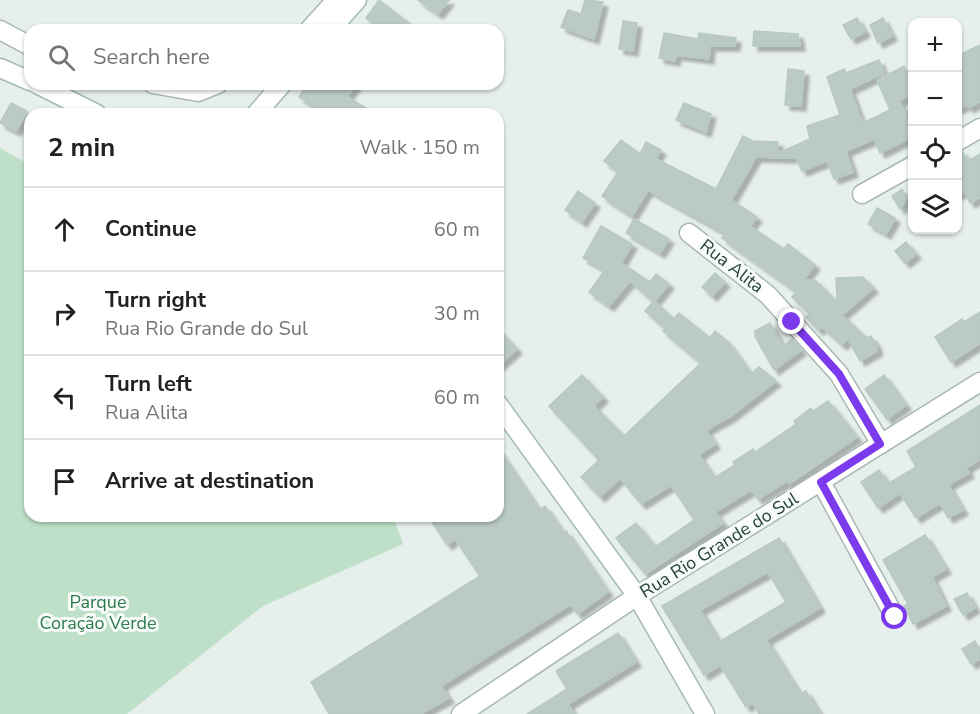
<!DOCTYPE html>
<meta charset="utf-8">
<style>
:root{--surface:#fff;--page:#f2f2f2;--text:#202124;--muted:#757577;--line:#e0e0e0}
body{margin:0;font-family:"Nunito Sans",sans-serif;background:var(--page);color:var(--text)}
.controls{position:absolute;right:18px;top:18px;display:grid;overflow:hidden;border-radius:12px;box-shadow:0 2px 4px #0004}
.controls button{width:54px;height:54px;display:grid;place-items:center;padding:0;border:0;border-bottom:2px solid var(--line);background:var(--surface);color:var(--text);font:30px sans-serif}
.stop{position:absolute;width:18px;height:18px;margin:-14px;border:4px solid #7c3aed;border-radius:50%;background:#fff}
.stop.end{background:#7c3aed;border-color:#fff;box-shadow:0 2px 6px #0008}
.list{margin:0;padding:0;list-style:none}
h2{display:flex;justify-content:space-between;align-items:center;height:78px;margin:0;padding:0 24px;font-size:26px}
h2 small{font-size:20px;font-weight:400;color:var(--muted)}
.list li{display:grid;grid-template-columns:39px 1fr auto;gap:18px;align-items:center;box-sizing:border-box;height:84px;padding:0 24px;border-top:2px solid var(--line)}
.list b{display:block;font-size:22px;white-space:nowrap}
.list p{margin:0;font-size:20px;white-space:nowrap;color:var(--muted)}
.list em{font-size:20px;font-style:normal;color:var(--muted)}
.icon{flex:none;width:33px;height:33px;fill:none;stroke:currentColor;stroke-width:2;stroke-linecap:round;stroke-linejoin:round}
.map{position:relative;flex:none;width:980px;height:714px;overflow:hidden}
.search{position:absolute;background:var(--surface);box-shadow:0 2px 4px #0004;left:24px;top:24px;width:480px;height:66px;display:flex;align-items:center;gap:15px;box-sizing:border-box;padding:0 21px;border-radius:18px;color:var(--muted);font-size:22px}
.panel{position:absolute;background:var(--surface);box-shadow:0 2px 4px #0004;left:24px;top:108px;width:480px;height:414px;border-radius:18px}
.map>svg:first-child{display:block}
</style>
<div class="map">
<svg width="980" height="714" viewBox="0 0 980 714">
<defs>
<filter id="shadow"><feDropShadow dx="5" dy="5" stdDeviation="1.5" flood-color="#0004"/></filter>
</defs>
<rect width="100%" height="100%" fill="#e6efeb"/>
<!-- green -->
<path fill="#bfe0c8" d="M0,148l30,17v351h363l10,28 -140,62 -136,108h-127z"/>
<!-- building -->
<g fill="#bbcac4" stroke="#b8c9c2" stroke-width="1.5" fill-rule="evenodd" filter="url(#shadow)">
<path d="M379,0l39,30h-37l-15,-12z"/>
<path d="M418,0h31l-11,14z"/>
<path d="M585,0l18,2 -9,37 -33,-12 7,-17 13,4z"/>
<path d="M857,18l8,14 -14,7 -8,-14z"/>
<path d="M883,18l9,18 -14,7 -8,-18z"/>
<path d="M623,21l14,2 -4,28 -14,-2z"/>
<path d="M754,31l44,3 2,12h-47z"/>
<path d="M664,33l34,6 1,-6 37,5 -1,8h-25l-1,13 -33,-4 -1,6 -16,-3z"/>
<path d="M980,45v56l-11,7 -2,-4 -10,5v-53z"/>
<path d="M879,60l5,13 -34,16 10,28 3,6 27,-13 -13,-30 27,-14 8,16v12l-13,7 13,25v11l-32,16 -6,-14 -28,12 7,21 -19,7 -7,-18 -25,10 -6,-13 -40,-1 -25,43 26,17 -7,9 34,23 4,-5 27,21 -12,15h12l22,22 -1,-24 25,-1 -3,4 5,-4 10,11 -31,27 25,23 4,-2 6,10v5l-17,10 -12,-22 -6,6 -20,-18 -4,3 -12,-13 4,-3 -18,-17 5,-5 -75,-54 3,-5 -77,-43 -16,26 -30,-20 16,-24 -14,-11 17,-21 19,14 6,-12 15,8 -5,9 60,30 27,-53 10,5 25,1v11l32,-14 -3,-13 33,-11 -13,-38 17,-8 2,4z"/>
<path d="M788,69l16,2 -3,35 -16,-1z"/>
<path d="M307,84h49l-9,13 29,17h-47l-30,-17z"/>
<path d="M11,103l16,8 -11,20 -16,-8z"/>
<path d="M684,103l27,11 -5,18 -30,-12z"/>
<path d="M962,151l6,10 12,-7v43l-10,6 -6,-12 -7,4v-43z"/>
<path d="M902,189l5,8 -7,12 -8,-13z"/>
<path d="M578,191l17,12 -13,19 -17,-12z"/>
<path d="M877,208l18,10 -9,16 -18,-10z"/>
<path d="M634,219l35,20 -9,14 -34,-20z"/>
<path d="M601,226l31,18 -11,19 29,19 6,-8 13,10 -15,18 -24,-21 -21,25 -20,-14 16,-22 -22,-12z"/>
<path d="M906,242l10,12 -11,9 -10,-12z"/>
<path d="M715,273l10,9 -13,14 -10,-9z"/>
<path d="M654,301l20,18 5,-6 31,25 5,-7 13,11 23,32 8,-7 17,14 -45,35 -25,14 9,14 -16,11 15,23 21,-13 -2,-3 20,-13 2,3 41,-28 -2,-3 17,-13 2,3 15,-10 29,36 -68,47 -2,-3 -29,18 -7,-9 -36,22 8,11 -78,51 -29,-36 20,-15 19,24 39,-27 -23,-35 -30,19 -21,-26 -20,19 -19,-20 18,-17 -50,-54 33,-31 21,22 -9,9 30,30 77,-73 -38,-32 2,-3 -20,-17z"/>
<path d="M980,312v31l-29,19 -16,-25 27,-18 2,3z"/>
<path d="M770,323l13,23 9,-7 9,11 -27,20 -19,-34v-5z"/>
<path d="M498,329l19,20 -19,17z"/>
<path d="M884,375l22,30 -19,14 -22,-30z"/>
<path d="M980,405v54l-14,9 3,5 -21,12 15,25 -15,8 -8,-15 -24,15 -16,-25 -22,15 -17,-26 18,-12 9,14 28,-17 -9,-16z"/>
<path d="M498,449l41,61 6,-4 18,27 3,-2 42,61 -31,22 -6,-10 -130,82 8,12 -29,16h-91l-18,-32 169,-106 -25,-37 -8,6 -19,-29h70z"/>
<path d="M925,535l21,34 -14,8 14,29 -33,18 -9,-18 4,-2 -25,-44z"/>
<path d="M779,538l41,70 -54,32 34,54 6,-3 14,23h-61l-6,-11 -7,4 -26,-42 -16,10 -42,-69zM768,572l18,30 -67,40 -19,-32z"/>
<path d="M967,593l8,15 -12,7 -9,-16z"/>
<path d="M618,633l18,29 -68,42 6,10h-47l40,-25 -11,-18z"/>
<path d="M975,641l5,9v9l-9,5 -9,-15z"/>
</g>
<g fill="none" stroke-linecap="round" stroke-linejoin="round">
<defs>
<g id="street">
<path d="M0,30l30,16"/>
<path d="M309,30l27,-30"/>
<path d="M153,84l45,8 20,-8"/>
<path d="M958,141l22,-13"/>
<path d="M862,194l50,-28"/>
<path d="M689,233l79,62 71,79 42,70"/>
<path d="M821,482l74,135"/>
<path d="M461,714l176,-118 343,-214"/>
</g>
<g id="secondary">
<path d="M330,30l27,-30"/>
<path d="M0,68l30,13"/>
<path d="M37,84l60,30"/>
<path d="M256,114l26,-30"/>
<path d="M498,404l139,192 68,118"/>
</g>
</defs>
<!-- street casing -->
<use href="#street" stroke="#a8b8b2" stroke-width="21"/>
<!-- secondary casing -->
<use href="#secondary" stroke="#a4bbb3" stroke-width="21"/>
<!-- street -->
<use href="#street" stroke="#fff" stroke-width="18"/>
<!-- secondary -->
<use href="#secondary" stroke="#fff" stroke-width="18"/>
</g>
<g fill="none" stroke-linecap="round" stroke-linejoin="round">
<!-- route -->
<path stroke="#7c3aed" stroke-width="8" d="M792,322l47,52 41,70 -59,38 74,135"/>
</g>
<g text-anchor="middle" stroke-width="6" stroke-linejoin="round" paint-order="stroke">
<!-- street labels -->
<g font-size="18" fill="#24423a" stroke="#f7fbf9">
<text transform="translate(732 266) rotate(38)" y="6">Rua Alita</text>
<text transform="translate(719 545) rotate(-32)" y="6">Rua Rio Grande do Sul</text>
</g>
<!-- park labels -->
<g font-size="18" fill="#2d7a4b" stroke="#f7fbf9">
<text x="98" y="608">Parque<tspan x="98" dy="21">Coração Verde</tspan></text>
</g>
</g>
</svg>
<div class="controls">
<button>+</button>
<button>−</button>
<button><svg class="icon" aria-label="locate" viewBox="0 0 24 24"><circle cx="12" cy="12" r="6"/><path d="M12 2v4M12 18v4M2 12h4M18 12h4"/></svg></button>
<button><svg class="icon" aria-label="layers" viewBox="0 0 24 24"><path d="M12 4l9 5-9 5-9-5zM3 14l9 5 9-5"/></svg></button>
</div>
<div class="stop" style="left:895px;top:617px"></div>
<div class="stop end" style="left:792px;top:322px"></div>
<div class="search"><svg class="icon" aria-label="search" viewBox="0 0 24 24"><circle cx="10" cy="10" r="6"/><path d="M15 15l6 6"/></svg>Search here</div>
<section class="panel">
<h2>2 min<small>Walk · 150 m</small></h2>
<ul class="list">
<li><svg class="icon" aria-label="ahead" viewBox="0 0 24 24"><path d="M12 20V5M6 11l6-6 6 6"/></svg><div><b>Continue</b></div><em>60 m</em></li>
<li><svg class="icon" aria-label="right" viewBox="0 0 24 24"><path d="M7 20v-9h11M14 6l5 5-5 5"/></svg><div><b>Turn right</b><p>Rua Rio Grande do Sul</p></div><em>30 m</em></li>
<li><svg class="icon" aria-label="left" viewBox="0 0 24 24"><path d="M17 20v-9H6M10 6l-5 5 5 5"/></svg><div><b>Turn left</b><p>Rua Alita</p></div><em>60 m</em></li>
<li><svg class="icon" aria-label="arrive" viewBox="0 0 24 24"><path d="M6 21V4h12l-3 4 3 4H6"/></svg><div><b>Arrive at destination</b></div></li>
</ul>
</section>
</div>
